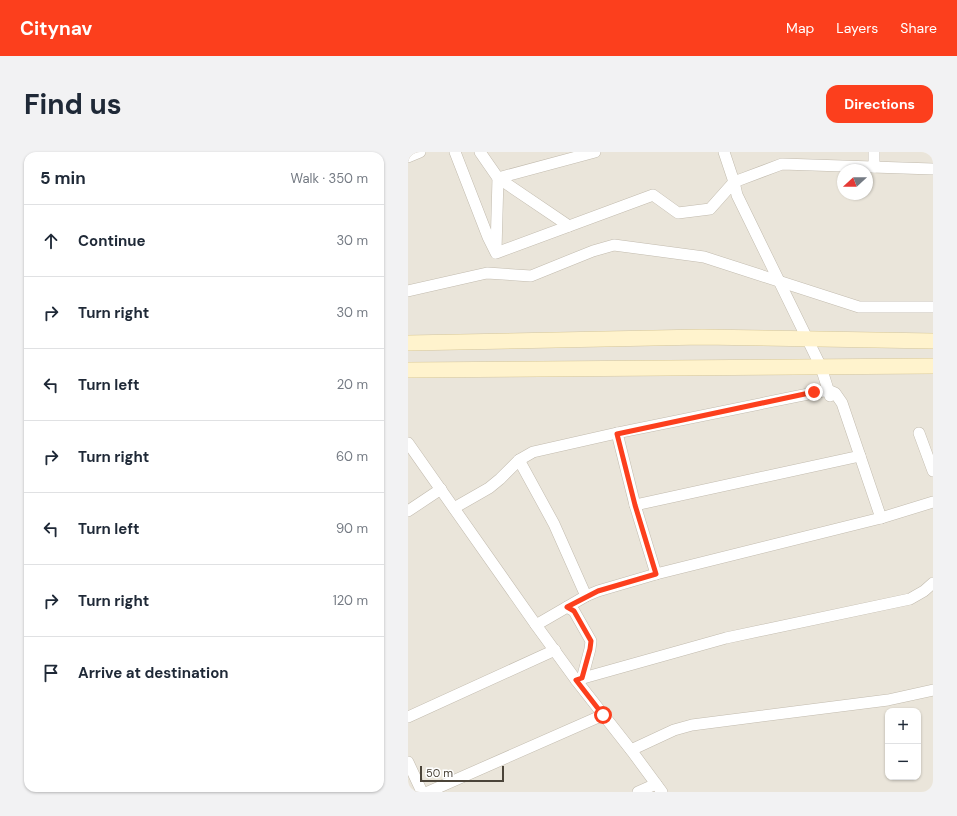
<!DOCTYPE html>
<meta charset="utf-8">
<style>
:root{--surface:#fff;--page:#f2f2f3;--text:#1f2937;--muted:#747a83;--line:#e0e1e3;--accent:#fc3f1d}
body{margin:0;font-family:"DM Sans",sans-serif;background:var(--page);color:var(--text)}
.controls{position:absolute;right:12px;bottom:12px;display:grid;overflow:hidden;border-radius:8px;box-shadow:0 1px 3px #0004}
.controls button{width:36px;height:36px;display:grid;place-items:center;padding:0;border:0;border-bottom:1px solid var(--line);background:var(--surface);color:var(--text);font:20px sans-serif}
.compass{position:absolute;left:429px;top:12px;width:36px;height:36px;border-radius:50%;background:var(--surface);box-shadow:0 1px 3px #0004;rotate:249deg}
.scale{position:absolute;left:12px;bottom:10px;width:84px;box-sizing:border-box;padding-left:4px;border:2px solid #4b4439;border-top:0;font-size:11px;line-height:14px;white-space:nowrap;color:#4b4439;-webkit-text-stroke:3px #fff;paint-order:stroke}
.stop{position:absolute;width:12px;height:12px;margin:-9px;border:3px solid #fc3f1d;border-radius:50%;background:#fff}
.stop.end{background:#fc3f1d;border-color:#fff;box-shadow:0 1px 4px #0008}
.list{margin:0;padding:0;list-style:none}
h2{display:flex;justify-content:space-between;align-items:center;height:52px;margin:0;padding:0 16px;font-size:17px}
h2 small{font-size:13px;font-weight:400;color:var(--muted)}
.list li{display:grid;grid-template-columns:26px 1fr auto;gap:12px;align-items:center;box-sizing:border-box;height:72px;padding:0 16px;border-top:1px solid var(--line)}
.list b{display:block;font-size:15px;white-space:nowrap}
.list em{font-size:13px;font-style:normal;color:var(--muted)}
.icon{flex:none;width:22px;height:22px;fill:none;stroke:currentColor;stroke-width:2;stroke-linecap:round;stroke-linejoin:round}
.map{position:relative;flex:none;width:525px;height:640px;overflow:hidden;border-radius:12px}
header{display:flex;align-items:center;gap:24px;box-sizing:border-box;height:56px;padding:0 20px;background:var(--accent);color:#fff}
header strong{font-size:19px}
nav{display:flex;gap:22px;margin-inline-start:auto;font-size:14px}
.intro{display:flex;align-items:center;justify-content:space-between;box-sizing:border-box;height:96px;padding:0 24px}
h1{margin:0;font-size:28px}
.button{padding:10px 18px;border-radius:12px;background:var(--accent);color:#fff;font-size:14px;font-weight:700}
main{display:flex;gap:24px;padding:0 24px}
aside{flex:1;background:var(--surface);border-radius:12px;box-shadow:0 1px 3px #0004}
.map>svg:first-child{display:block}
</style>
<header>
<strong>Citynav</strong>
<nav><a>Map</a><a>Layers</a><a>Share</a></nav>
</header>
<div class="intro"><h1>Find us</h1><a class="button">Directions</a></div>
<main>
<aside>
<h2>5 min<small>Walk · 350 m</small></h2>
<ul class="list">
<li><svg class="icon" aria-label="ahead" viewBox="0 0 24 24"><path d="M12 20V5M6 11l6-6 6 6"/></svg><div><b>Continue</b></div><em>30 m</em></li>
<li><svg class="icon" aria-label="right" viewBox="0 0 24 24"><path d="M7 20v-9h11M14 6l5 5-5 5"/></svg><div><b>Turn right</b></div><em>30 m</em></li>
<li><svg class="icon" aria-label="left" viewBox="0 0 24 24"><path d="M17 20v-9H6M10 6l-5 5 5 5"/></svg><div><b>Turn left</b></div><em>20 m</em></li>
<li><svg class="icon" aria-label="right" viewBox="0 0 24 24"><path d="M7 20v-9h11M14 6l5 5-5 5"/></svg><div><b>Turn right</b></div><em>60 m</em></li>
<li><svg class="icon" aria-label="left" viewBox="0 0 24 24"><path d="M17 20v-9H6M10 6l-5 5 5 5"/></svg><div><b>Turn left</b></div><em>90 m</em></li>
<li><svg class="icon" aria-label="right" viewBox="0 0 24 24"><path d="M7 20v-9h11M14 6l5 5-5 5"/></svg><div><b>Turn right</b></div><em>120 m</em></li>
<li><svg class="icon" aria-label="arrive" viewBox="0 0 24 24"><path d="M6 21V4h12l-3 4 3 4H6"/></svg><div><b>Arrive at destination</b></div></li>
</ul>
</aside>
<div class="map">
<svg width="525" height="640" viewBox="0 0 525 640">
<rect width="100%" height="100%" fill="#f6f3ec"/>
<!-- residential -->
<path fill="#eae5da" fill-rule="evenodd" d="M0,0h525v640h-525zM435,18h24v24h-24zM480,559h30v66h-30z"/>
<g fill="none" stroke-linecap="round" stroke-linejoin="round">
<defs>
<g id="street">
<path d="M47,0l33,85 8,16 157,-58 25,18 32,-4 24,-27"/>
<path d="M72,0l18,26 -2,72"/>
<path d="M316,0l10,30 48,-18 151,5"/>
<path d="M0,5l12,-5"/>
<path d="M466,15v-15"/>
<path d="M90,26l97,-26"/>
<path d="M90,26l71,48"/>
<path d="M326,30l3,13 84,172 9,29"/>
<path d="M0,139l79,-18 44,3 62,-25 21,-6 90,12 155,50h74"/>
<path d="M209,281l18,72 21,69"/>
<path d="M511,281l14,38"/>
<path d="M0,291l128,182 40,55 55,70 31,42"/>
<path d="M111,308l35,64 32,72"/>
<path d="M227,353l225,-49"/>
<path d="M46,356l35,-20 11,-9 19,-19 14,-8 84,-19 211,-43 7,3 7,10 39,115"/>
<path d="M0,359l33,-22"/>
<path d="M159,455l7,4 17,30 -1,8 -8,30"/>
<path d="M128,473l50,-29 12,-5 58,-17 225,-56 52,-16"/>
<path d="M168,528l150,-42 184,-39 14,-8 9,-8"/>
<path d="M0,565l147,-67"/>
<path d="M223,598l43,-20 18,-5 196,-25 45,-10"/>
<path d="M0,610l14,30"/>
<path d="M20,640l175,-77"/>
<path d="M230,640l18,-8"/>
</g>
<g id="secondary">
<path d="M0,191l294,-6 231,4"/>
<path d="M0,218l525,-4"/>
</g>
</defs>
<!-- street casing -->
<use href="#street" stroke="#c2bbae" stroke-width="12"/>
<!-- secondary casing -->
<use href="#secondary" stroke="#d6c79b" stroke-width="16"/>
<!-- street -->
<use href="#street" stroke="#fff" stroke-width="11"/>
<!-- secondary -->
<use href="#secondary" stroke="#fff3cd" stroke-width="15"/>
</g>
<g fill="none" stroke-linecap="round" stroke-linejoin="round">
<!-- route -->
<path stroke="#fc3f1d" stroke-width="5" d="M195,563l-27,-35 6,-2 8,-29 1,-8 -17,-30 -7,-4 31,-16 58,-17 -21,-69 -18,-71 197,-42"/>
</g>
</svg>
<div class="controls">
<button>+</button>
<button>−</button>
</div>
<svg class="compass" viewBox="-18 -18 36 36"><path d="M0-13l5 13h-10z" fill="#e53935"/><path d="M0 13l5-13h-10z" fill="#747a83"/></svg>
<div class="scale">50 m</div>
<div class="stop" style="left:195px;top:563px"></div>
<div class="stop end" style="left:406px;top:240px"></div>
</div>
</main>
